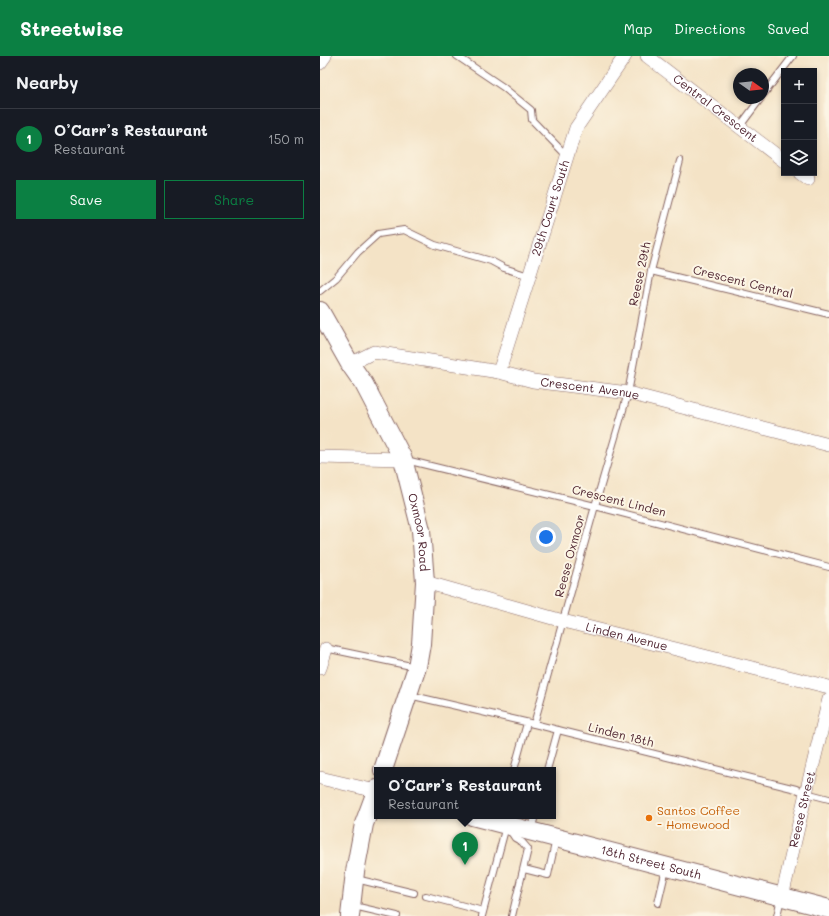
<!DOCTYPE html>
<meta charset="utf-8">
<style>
:root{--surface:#171b24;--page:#242831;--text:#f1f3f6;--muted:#9ea1a6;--line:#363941;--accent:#0b8043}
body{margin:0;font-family:Mali,sans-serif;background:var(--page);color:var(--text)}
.controls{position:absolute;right:12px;top:12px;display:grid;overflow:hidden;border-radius:0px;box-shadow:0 2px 6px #0003}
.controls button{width:36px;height:36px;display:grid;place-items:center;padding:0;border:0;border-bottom:1px solid var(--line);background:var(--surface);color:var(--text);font:20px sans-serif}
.compass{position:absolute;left:413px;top:12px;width:36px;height:36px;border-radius:50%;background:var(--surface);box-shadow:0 2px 6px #0003;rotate:105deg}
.you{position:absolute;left:226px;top:481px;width:14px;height:14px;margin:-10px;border:3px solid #fff;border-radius:50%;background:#1a73e8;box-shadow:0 0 0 6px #1a73e833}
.badge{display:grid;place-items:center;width:26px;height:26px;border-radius:50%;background:var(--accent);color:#fff;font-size:13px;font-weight:700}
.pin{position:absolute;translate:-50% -33px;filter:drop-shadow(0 1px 2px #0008)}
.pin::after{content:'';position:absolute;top:21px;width:14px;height:12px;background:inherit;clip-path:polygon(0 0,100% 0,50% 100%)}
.popup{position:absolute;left:54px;top:711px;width:182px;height:52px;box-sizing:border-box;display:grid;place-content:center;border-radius:0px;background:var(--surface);filter:drop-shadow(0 1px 3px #0005);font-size:13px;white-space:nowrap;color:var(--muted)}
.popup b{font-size:15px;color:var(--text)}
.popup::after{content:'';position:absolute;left:50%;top:100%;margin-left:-8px;border:8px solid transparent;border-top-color:var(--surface)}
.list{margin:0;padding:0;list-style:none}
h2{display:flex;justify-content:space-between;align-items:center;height:52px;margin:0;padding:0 16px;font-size:17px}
h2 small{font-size:13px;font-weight:400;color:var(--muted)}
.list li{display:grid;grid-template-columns:26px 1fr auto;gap:12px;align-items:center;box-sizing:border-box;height:60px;padding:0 16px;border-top:1px solid var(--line)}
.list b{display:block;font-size:15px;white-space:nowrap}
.list p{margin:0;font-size:13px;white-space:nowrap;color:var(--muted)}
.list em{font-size:13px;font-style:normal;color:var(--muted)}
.actions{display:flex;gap:8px;padding:12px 16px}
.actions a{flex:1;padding:9px 0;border:1px solid var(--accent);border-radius:0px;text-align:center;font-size:14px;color:var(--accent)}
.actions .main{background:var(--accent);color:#fff}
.icon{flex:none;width:22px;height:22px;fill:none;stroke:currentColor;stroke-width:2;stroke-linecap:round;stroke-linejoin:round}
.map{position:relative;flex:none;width:509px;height:860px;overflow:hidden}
header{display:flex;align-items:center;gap:24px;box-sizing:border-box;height:56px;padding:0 20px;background:var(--accent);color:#fff}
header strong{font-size:19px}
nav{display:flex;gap:22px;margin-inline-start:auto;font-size:14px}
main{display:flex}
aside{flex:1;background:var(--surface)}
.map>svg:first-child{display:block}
</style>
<header>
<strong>Streetwise</strong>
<nav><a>Map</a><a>Directions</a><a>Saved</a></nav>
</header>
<main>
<aside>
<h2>Nearby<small></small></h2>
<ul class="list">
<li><span class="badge">1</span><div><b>O’Carr’s Restaurant</b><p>Restaurant</p></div><em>150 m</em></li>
</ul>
<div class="actions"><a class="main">Save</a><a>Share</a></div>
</aside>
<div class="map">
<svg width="509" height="860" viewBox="0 0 509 860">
<rect width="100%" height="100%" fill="#fcf5e5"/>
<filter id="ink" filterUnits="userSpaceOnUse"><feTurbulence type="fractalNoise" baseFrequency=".025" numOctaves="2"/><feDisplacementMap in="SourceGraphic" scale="8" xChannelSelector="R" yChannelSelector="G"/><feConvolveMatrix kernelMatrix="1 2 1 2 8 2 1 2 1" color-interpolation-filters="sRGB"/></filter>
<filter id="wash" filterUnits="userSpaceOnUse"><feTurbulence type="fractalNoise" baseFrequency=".012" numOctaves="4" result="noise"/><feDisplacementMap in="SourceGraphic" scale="16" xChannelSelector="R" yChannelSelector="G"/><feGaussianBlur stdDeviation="0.9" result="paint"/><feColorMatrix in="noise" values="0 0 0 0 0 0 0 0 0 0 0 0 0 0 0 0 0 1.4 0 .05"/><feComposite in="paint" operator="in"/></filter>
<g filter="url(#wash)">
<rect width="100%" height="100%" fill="#f4e3c6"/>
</g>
<g filter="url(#ink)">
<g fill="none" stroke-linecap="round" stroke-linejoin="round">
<defs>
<g id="lane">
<path d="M137,0l46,31 28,23 1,10 35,36"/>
<path d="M443,39l30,-39"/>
<path d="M420,70l21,-28"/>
<path d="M331,215l178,43"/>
<path d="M0,235l16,-13 22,-26 20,-18 26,-4 31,15 56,16 13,7 25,8"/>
<path d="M86,404l189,46 234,61"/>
<path d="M5,592l91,19"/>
<path d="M89,639l125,29 262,65 10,4 23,6"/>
<path d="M214,668l61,-218 33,-113 23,-122 29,-110"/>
<path d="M194,714l13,-47"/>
<path d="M227,714l11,-40"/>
<path d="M189,773l6,9 7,4 6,7 -16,67"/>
<path d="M211,774l4,-14"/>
<path d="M204,813l24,6 8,-36"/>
<path d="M36,823l58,14"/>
<path d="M106,840l57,15"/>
<path d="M338,847l8,-34"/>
<path d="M34,850l43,10"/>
<path d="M162,860l24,-90"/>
<path d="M457,860l4,-18"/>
</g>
<g id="street">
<path id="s1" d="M327,0l137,105"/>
<path d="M0,7l5,-7"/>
<path d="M480,117l8,6"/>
<path id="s2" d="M30,308l24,-12 125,20 34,9 95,12 201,52"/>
<path id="s3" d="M179,316l77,-244 49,-72"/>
<path d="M0,401l83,2"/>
<path id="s4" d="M105,526l138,39 266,66"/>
<path d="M0,612l6,-19"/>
<path d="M0,722l56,13"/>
<path id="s5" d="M462,841l24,-104 23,-94"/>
</g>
<g id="secondary">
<path id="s6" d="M0,255l30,53 14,20 39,75 18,71 4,52 -4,62 -4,23 -34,103"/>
<path id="s7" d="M152,760l357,93"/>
<path d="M30,860l5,-44 9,-48 13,-35"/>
</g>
</defs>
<!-- lane casing -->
<use href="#lane" stroke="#866461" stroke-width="8"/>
<!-- street casing -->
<use href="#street" stroke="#866461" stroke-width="14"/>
<!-- secondary casing -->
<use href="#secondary" stroke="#866461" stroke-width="20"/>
<!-- lane -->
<use href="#lane" stroke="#fff" stroke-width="6"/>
<!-- street -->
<use href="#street" stroke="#fff" stroke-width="13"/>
<!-- secondary -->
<use href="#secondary" stroke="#fff" stroke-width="18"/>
</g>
</g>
<!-- markers -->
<circle fill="#e8710a" stroke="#fcf5e5" stroke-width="1.5" cx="329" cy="762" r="4"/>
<g text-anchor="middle" stroke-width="4" stroke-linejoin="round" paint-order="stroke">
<!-- street labels -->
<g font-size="12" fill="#4a1f2b" stroke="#fcf5e5">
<text dy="4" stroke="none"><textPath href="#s1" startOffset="86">Central Crescent</textPath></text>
<text dy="4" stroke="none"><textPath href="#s3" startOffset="172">29th Court South</textPath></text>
<text transform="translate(320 218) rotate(-78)" y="4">Reese 29th</text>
<text transform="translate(423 226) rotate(14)" y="4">Crescent Central</text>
<text dy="4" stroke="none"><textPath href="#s2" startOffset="246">Crescent Avenue</textPath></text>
<text transform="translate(299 445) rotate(14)" y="4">Crescent Linden</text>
<text dy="4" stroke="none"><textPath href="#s6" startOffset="245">Oxmoor Road</textPath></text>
<text transform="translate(250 500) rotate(-75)" y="4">Reese Oxmoor</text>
<text dy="4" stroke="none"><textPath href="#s4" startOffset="209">Linden Avenue</textPath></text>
<text transform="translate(301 679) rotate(14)" y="4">Linden 18th</text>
<text dy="4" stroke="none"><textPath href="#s5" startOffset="90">Reese Street</textPath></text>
<text dy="4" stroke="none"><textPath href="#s7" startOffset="185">18th Street South</textPath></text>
</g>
<!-- food labels -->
<g font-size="12" fill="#c56008" stroke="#fcf5e5" text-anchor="start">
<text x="337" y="759">Santos Coffee<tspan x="337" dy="14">- Homewood</tspan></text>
</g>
</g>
</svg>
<div class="controls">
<button>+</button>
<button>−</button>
<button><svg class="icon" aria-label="layers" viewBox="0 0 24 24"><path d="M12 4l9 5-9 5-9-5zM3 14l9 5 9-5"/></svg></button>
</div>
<svg class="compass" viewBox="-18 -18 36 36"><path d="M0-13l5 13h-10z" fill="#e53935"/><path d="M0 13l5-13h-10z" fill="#9ea1a6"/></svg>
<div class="you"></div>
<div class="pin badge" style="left:145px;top:809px">1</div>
<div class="popup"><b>O’Carr’s Restaurant</b>Restaurant</div>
</div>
</main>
